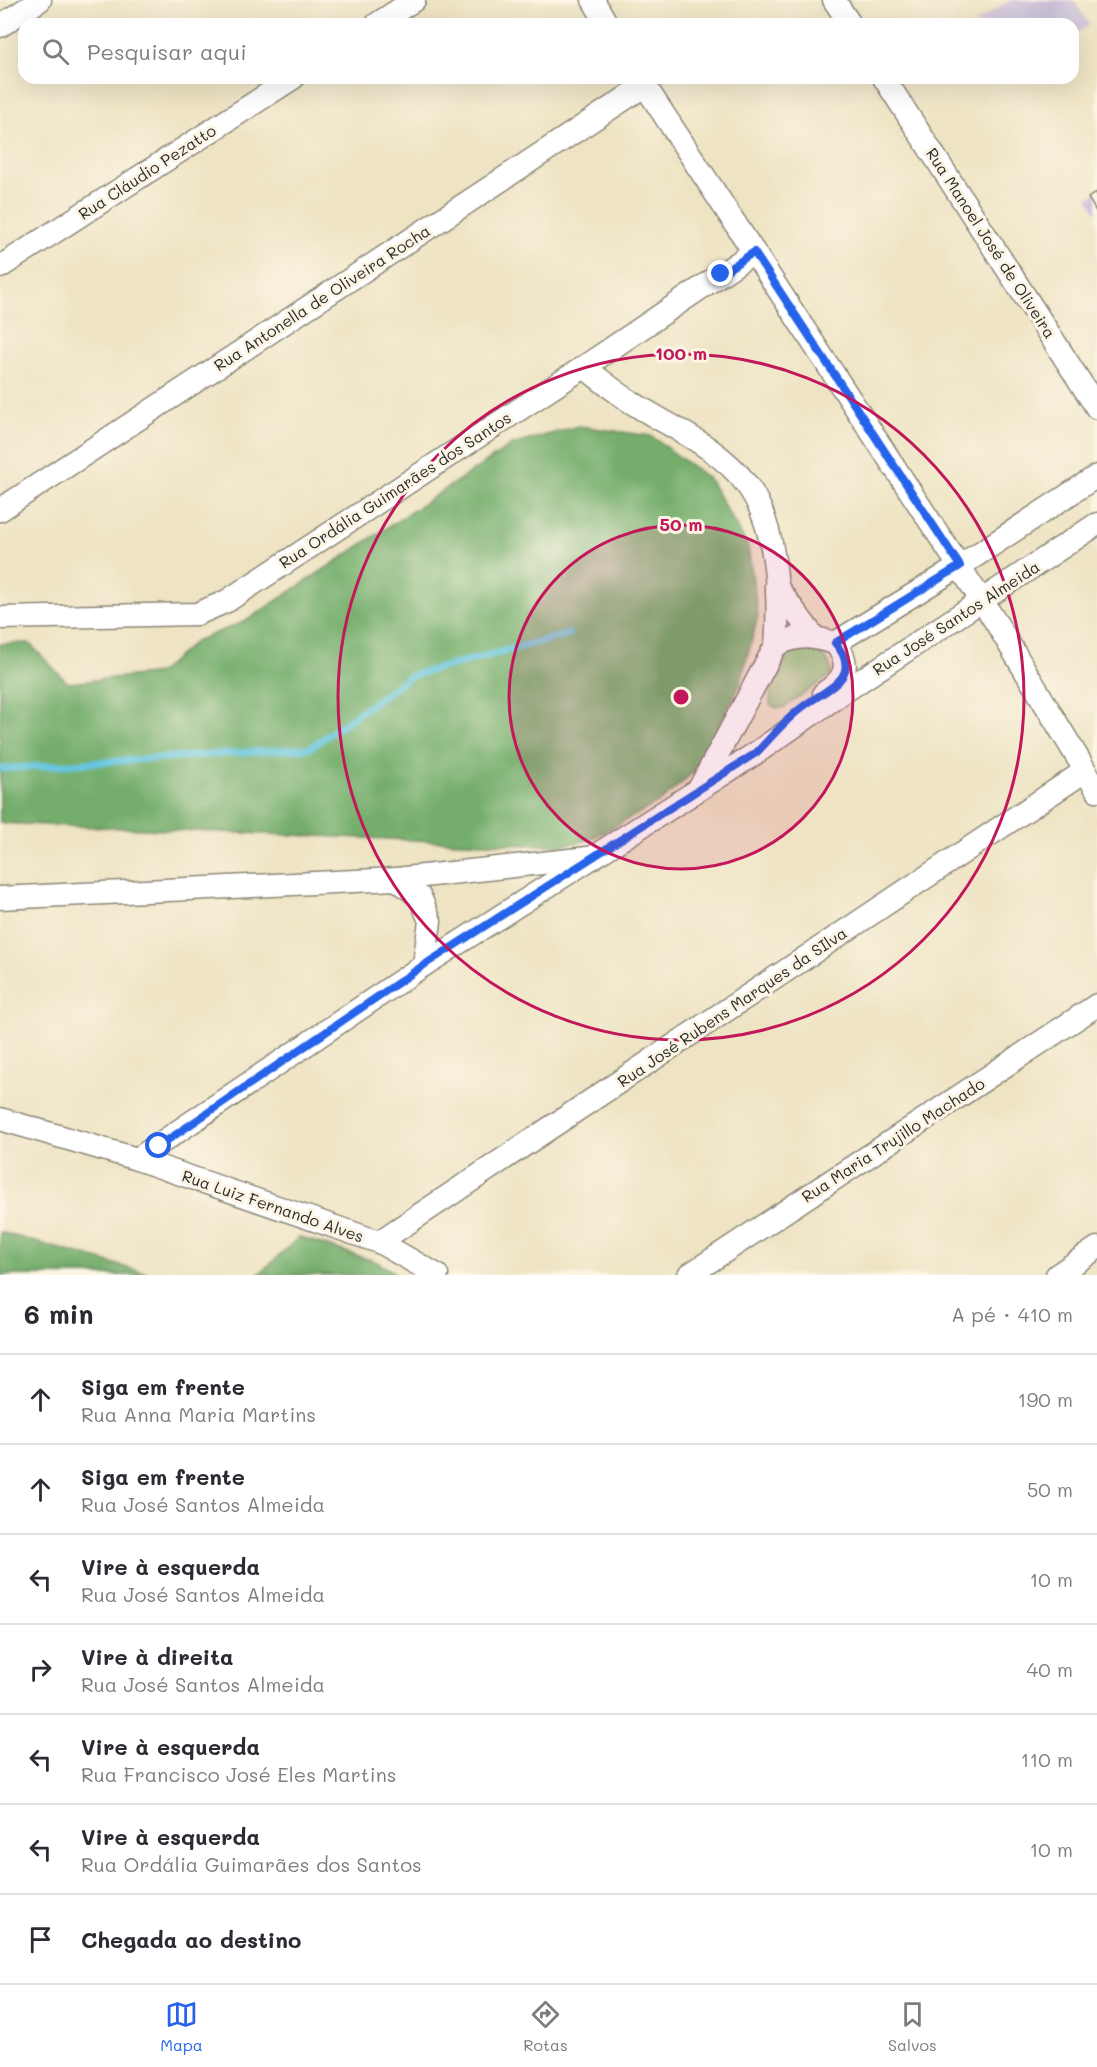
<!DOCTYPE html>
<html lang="pt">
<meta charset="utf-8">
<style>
:root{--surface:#fff;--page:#f2f2f3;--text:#2b2b33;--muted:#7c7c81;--line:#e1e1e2;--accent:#2563eb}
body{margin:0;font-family:Mali,sans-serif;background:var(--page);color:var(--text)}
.stop{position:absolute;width:18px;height:18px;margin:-14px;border:4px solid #2563eb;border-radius:50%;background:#fff}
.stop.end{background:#2563eb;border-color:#fff;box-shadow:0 2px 6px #0008}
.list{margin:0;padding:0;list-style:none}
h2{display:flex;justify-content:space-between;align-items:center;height:78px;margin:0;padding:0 24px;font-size:26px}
h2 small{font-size:20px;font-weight:400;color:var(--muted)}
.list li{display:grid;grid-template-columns:39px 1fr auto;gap:18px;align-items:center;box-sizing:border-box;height:90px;padding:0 24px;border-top:2px solid var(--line)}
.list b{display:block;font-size:22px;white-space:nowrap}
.list p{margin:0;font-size:20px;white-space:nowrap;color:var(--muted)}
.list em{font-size:20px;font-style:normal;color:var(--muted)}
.icon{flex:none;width:33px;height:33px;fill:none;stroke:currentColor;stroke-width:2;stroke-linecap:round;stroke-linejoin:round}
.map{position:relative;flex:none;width:1097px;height:1275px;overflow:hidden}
.search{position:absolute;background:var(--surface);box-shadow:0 6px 24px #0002;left:18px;right:18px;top:18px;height:66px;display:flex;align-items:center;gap:15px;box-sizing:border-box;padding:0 21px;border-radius:18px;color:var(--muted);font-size:22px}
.sheet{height:708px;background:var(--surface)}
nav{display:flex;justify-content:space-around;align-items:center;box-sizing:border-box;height:84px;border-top:2px solid var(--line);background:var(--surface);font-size:16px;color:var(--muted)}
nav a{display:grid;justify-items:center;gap:3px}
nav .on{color:var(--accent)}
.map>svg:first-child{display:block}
</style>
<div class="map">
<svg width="1097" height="1275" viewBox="0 0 1097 1275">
<rect width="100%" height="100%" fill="#fcf5e5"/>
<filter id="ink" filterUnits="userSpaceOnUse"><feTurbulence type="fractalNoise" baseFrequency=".0167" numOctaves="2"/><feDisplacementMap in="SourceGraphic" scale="12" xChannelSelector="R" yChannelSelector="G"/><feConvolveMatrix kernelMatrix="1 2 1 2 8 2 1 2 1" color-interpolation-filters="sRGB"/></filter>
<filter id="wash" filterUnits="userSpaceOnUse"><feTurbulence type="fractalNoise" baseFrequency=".008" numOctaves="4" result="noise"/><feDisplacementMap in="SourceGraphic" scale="24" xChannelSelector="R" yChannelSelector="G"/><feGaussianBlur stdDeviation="1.35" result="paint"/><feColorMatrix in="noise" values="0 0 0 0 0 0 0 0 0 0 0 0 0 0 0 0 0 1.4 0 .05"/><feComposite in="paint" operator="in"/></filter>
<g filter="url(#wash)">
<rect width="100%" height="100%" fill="#eee3c3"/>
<!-- industrial -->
<path fill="#c9bfd7" d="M1011,0h63l16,25 -17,10v-11h-100z"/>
<!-- green -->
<path fill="#91ca7d" stroke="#5e7a54" stroke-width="1.5" d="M811,647c11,7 21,14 20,28l-47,32 -8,1 -6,-4 1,-16 17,-35z"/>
<!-- forest -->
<g fill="#74ae6c" stroke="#506c4c" stroke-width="1.5">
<path d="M578,426l73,10 58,43 39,68 10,69 -18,69 -41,82 -39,35 -71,38 -30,6 -559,-23v-179l29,-1 39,40 91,-10 37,-32 50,-20 266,-176z"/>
<path d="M0,1232l153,43h-153z"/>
<path d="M299,1237l78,25 21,13h-140z"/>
</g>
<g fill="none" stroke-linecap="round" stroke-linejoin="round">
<!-- stream -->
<path stroke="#62c5e0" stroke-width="7" d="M0,769l310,-21 100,-72 159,-42"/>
</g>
<g id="blocks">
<!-- building -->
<path fill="#bdabda" d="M1097,192v21l-9,-15z"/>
</g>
</g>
<g filter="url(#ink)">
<use href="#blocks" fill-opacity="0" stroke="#8c8777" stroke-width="1.5"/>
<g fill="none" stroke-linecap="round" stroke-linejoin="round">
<defs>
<g id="street">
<path d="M593,0l14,24"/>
<path d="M834,0l16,24"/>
<path d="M377,24l37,-24"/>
<path d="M0,26l40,-26"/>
<path d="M640,78l357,546 100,166"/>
<path d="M884,78l213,330"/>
<path d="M0,267l293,-189"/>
<path d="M584,367c14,11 29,23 44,33 39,26 90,45 119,85 30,41 33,110 29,160l-77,144"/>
<path d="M0,510l644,-424"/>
<path d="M776,586l38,51"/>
<path d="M0,618l197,-4 30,-13 357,-234 170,-115"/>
<path d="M776,645c23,-11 35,-9 59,-2l125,-77 137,-90"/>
<path d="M824,693c22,-14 28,-29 11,-50"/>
<path d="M396,879l24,18 10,24 -6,44"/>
<path d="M0,898l396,-19 192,-21"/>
<path d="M0,1119l137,40 242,83 58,33"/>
<path d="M137,1159l287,-194 332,-212 92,-64 249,-165"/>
<path d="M379,1242l706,-471"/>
<path d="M689,1275l408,-270"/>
<path d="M1057,1275l40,-27"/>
</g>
</defs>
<!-- street casing -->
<use href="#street" stroke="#8c8777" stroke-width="25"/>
<!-- street -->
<use href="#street" stroke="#fff" stroke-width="22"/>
</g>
</g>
<g fill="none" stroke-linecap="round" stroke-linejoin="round" filter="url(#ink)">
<!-- route -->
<path stroke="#2563eb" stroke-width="8" d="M159,1146l265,-181 332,-212c14,-14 28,-32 44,-44 22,-19 66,-30 35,-66l125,-77 -206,-314 -33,22"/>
</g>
<!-- distance rings -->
<circle cx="681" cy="697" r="172" fill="#c2185b" fill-opacity=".12"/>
<g fill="none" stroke="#c2185b" stroke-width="3">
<circle cx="681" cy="697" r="172"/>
<circle cx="681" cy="697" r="343"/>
</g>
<g text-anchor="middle" stroke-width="6" stroke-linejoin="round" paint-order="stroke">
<!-- street labels -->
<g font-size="16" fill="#2b2b2b" stroke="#fcf5e5">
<text transform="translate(147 172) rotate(-33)" y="6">Rua Cláudio Pezatto</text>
<text transform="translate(991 243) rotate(57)" y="6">Rua Manoel José de Oliveira</text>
<text transform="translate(322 298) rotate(-33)" y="6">Rua Antonella de Oliveira Rocha</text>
<text transform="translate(395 490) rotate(-33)" y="6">Rua Ordália Guimarães dos Santos</text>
<text transform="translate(956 618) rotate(-33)" y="6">Rua José Santos Almeida</text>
<text transform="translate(732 1007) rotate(-34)" y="6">Rua José Rubens Marques da SIlva</text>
<text transform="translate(893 1140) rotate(-33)" y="6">Rua Maria Trujillo Machado</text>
<text transform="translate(273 1206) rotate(19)" y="6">Rua Luiz Fernando Alves</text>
</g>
</g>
<circle cx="681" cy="697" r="9" fill="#c2185b" stroke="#fcf5e5" stroke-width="3"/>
<g font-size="18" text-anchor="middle" font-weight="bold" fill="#c2185b" stroke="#fcf5e5" stroke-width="6" stroke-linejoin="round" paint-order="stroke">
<text x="681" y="360">100 m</text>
<text x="681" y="531">50 m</text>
</g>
</svg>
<div class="stop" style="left:159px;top:1146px"></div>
<div class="stop end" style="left:721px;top:274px"></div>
<div class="search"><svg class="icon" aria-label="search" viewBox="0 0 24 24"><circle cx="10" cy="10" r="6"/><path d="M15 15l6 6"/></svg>Pesquisar aqui</div>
</div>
<section class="sheet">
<h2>6 min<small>A pé · 410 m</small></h2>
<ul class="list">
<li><svg class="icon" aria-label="ahead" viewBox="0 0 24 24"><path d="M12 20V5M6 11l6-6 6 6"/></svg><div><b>Siga em frente</b><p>Rua Anna Maria Martins</p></div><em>190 m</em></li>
<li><svg class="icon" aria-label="ahead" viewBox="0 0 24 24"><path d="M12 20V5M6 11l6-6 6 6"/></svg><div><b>Siga em frente</b><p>Rua José Santos Almeida</p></div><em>50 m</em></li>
<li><svg class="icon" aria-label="left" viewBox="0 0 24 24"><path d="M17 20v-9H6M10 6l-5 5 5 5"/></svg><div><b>Vire à esquerda</b><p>Rua José Santos Almeida</p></div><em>10 m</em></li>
<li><svg class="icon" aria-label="right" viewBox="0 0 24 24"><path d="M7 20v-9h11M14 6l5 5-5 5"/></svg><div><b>Vire à direita</b><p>Rua José Santos Almeida</p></div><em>40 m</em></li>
<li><svg class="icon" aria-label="left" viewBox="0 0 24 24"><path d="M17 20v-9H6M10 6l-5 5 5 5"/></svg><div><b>Vire à esquerda</b><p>Rua Francisco José Eles Martins</p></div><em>110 m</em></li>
<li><svg class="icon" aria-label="left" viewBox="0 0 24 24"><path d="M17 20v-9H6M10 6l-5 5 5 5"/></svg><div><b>Vire à esquerda</b><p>Rua Ordália Guimarães dos Santos</p></div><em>10 m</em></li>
<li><svg class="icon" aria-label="arrive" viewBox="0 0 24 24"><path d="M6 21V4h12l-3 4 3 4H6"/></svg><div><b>Chegada ao destino</b></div></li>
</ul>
</section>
<nav>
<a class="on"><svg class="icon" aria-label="map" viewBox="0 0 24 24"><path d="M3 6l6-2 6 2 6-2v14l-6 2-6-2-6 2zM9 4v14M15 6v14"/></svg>Mapa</a>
<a><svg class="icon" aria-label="directions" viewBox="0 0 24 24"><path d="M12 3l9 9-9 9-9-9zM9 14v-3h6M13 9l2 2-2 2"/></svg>Rotas</a>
<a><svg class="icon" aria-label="saved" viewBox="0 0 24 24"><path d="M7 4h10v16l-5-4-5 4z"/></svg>Salvos</a>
</nav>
